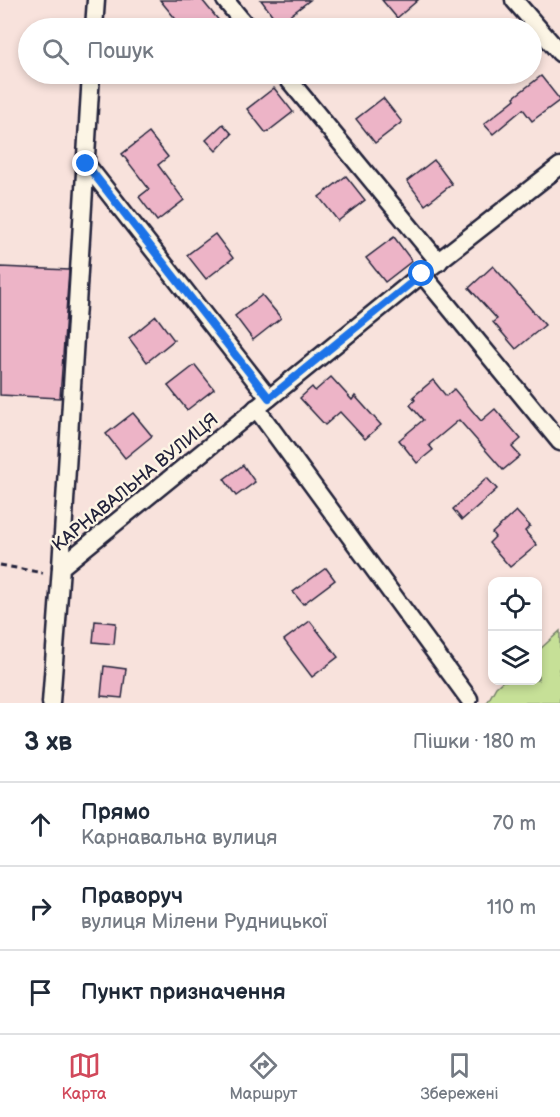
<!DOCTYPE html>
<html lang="uk">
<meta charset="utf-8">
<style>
:root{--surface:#fff;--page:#f2f2f3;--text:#1f2937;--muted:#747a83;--line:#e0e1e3;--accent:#d1495b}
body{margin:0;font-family:"Balsamiq Sans",sans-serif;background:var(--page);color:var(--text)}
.controls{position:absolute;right:18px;bottom:18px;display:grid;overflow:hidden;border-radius:12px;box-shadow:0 3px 9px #0003}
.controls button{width:54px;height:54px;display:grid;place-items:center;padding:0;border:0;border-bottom:2px solid var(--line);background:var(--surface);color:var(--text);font:30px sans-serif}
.stop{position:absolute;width:18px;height:18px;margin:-14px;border:4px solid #1a73e8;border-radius:50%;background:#fff}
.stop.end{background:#1a73e8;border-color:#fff;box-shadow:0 2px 6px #0008}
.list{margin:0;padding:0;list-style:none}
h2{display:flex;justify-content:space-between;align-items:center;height:78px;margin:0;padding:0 24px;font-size:26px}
h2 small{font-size:20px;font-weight:400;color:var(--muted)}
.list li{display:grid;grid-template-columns:39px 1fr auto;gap:18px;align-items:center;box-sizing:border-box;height:84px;padding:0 24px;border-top:2px solid var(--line)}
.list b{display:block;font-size:22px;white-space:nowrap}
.list p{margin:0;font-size:20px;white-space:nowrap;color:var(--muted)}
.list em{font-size:20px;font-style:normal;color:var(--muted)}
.icon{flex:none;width:33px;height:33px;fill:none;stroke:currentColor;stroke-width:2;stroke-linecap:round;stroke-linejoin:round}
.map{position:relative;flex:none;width:560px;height:703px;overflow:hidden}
.search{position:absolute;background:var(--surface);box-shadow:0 3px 9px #0003;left:18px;right:18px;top:18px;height:66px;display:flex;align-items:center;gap:15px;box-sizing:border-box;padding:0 21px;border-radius:33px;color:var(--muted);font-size:22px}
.sheet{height:330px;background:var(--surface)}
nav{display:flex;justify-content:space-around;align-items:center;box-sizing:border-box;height:84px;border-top:2px solid var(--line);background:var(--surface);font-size:16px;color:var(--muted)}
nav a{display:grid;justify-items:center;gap:3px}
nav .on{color:var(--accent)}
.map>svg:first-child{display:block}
</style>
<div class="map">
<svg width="560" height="703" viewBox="0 0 560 703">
<rect width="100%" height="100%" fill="#f8e2dc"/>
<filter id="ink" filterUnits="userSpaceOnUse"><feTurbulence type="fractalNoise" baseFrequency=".0167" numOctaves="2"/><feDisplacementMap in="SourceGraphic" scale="12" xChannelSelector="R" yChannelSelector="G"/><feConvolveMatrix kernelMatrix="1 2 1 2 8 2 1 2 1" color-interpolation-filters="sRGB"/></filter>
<g filter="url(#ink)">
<!-- green -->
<path fill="#c6e097" stroke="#748169" stroke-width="1.5" d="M560,631v72h-73l9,-16 7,-6 35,-1v-29z"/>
<!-- building -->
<g fill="#edb4c7" stroke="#22223b" stroke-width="1.5">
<path d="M160,0h42l23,28h-42z"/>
<path d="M261,0h49l-31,24z"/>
<path d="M382,0h36l-21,18z"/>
<path d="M541,76l19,24 -28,21 -9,-12 -30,25 -9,-10 31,-25 -1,-2z"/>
<path d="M274,88l19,24 -27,21 -19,-24z"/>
<path d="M383,98l19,24 -27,21 -19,-24z"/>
<path d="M223,124l9,10 -16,17 -10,-11z"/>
<path d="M149,133l19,24 -10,8 26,35 -27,21 -18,-24 10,-8 -27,-35z"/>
<path d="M434,160l18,24 -27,21 -18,-24z"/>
<path d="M346,176l19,24 -27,21 -19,-24z"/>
<path d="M215,234l18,24 -27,21 -19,-24z"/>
<path d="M394,237l18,24 -27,21 -19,-24z"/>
<path d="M493,266l52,59 -29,24 -23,-27 4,-3 -28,-31z"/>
<path d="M0,267l69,3 -9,128 -60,-3z"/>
<path d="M262,295l19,23 -28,22 -18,-24z"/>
<path d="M156,316l18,24 -27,22 -18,-24z"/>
<path d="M195,365l19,24 -27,21 -19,-24z"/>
<path d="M331,377l21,23 3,-4 26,29 -16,14 -25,-27 -15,13 -25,-27 12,-11 3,4z"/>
<path d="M433,380l13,16 8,-7 27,32 14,-12 26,30 -9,8 8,9 -17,14 -44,-50 -30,25 4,5 -16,13 -18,-23 24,-20 -13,-15 5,-5 -2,-3z"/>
<path d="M133,413l19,23 -27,22 -19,-24z"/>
<path d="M243,465l12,17 -19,14 -12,-17z"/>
<path d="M487,478l10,11 -35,31 -9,-11z"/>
<path d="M516,511l14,15 -5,5 12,14 -27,22 -21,-24 6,-6 -3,-4z"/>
<path d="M326,568l9,12 -32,24 -10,-12z"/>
<path d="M95,621l21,2 -2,21 -21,-2z"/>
<path d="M310,621l28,36 -26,20 -28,-37z"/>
<path d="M104,666l22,3 -4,29 -21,-2z"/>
</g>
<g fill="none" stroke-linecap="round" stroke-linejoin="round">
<defs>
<g id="street">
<path d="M225,0l23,28"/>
<path d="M514,0l46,53"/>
<path d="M94,28l2,-28"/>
<path d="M284,74l155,188"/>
<path d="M86,164l183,234"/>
<path d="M422,274l138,168"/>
<path d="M256,408l213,291"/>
<path d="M61,567l30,-493"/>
<path d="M51,703l10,-136 361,-293 138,-108"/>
</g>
</defs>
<!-- street casing -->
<use href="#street" stroke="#22223b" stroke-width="21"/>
<!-- path -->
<path stroke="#22223b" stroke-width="3" stroke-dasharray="6 4.5" stroke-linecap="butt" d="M0,565l43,8"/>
<!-- street -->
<use href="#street" stroke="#fcf5e5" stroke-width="16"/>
</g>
</g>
<g fill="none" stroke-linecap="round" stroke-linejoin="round" filter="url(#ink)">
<!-- route -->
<path stroke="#1a73e8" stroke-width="8" d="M86,164l183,234 153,-124"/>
</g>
<g text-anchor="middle" stroke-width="5" stroke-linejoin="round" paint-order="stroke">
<!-- street labels -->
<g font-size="18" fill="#22223b" stroke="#fcf5e5">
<text transform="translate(135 482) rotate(-39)" y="6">КАРНАВАЛЬНА ВУЛИЦЯ</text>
</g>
</g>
</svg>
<div class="controls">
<button><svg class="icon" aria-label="locate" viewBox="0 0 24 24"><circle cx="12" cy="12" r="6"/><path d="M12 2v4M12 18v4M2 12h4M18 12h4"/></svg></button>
<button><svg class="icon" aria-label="layers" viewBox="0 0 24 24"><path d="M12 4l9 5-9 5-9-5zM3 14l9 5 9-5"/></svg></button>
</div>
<div class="stop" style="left:422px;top:274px"></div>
<div class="stop end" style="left:86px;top:164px"></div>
<div class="search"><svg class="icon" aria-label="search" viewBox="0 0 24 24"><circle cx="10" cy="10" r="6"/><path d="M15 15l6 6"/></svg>Пошук</div>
</div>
<section class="sheet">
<h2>3 хв<small>Пішки · 180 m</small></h2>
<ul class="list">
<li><svg class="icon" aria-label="ahead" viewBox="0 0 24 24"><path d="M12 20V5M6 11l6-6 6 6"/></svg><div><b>Прямо</b><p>Карнавальна вулиця</p></div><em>70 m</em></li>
<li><svg class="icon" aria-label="right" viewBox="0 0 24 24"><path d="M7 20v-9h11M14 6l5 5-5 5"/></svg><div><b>Праворуч</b><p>вулиця Мілени Рудницької</p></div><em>110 m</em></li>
<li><svg class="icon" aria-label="arrive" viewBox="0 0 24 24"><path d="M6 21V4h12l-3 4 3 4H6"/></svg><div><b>Пункт призначення</b></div></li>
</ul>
</section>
<nav>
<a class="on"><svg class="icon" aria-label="map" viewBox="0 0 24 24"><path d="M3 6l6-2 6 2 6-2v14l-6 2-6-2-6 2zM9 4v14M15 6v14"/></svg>Карта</a>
<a><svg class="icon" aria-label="directions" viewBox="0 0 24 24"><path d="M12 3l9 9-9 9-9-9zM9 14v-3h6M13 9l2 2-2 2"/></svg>Маршрут</a>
<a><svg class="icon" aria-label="saved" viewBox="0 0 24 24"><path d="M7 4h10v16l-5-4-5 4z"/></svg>Збережені</a>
</nav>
